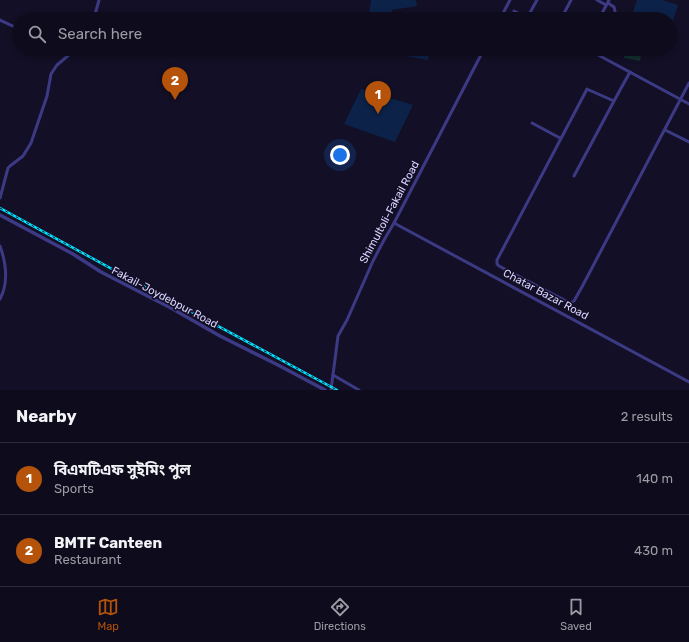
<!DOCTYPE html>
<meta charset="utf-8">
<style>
:root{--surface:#0e0b1c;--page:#171425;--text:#f1f3f6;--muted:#9b9ba3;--line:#2e2b3b;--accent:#b45309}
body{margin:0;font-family:Rubik,"Noto Sans Bengali",sans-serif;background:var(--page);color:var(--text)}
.you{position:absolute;left:340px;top:155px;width:14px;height:14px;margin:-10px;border:3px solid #fff;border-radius:50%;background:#1a73e8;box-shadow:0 0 0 6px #1a73e833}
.badge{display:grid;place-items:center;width:26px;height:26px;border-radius:50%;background:var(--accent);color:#fff;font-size:13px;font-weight:700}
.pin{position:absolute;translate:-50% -33px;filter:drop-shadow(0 1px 2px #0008)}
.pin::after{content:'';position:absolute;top:21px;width:14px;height:12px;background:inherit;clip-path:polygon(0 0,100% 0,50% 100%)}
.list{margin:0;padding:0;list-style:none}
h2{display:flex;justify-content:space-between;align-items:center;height:52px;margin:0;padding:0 16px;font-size:17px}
h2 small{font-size:13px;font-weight:400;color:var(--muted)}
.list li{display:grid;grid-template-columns:26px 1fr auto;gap:12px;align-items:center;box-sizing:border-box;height:72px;padding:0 16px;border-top:1px solid var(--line)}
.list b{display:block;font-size:15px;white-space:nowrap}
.list p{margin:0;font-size:13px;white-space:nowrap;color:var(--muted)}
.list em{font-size:13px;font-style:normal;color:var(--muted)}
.icon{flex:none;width:22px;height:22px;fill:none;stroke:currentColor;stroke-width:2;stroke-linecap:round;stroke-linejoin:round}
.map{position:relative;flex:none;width:689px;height:390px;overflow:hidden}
.search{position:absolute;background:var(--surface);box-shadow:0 2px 6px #0003;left:12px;right:12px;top:12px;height:44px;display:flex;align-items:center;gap:10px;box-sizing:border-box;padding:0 14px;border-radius:22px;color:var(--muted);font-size:15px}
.sheet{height:196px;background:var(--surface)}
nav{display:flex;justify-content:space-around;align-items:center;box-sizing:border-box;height:56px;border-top:1px solid var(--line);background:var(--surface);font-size:11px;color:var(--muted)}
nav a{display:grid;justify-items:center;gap:2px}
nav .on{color:var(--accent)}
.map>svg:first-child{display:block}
</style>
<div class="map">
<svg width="689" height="390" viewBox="0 0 689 390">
<rect width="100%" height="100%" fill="#130f26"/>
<!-- green -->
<path fill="#12302f" d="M626,49h16l-2,12 -16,-3z"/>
<!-- water -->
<g fill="#0c2248">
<path d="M371,0h45l1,6 -25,4 -1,7 1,2h-24z"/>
<path d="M637,0h26l15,5 -8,25v-11h-33l-6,-2z"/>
<path d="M366,49h64l-2,11z"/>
<path d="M361,89l52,16 -18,37 -51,-18z"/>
</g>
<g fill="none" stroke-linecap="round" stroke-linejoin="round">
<!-- minor -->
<g stroke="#3d3a85" stroke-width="3">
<path d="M597,0l9,5"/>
<path d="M608,3l6,4 1,4 -2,8"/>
<path d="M514,11l16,8"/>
<path d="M527,18l10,-18"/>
<path d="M92,19l4,-8 3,-11"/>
<path d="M500,19l10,-19"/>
<path d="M561,19l10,-19"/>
<path d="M599,19l10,-19"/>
<path d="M0,20l19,9"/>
<path d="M587,49l102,55"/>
<path d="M630,72l-16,29 -25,-11 -2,-1 -1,2 -89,169v4l2,2 71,37 4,-2 9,-16 106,-202"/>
<path d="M532,123l28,15"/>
<path d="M665,130l24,12"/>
<path d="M574,176l40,-75"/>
<path d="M0,198l8,-30 2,-2 13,-10 8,-13 16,-47 4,-22 6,-9 19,-16"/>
<path d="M394,223l295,159"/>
<path d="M0,246c6,17 9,36 0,53"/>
<path d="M333,375l26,15"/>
<path d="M331,390l7,-54 9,-16 26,-59 11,-21 10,-17 90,-174"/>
</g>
<!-- tertiary -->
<path stroke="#3d3a85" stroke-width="3.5" d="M0,215l73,39 28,18 70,36 49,28 58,29 47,25"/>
<defs>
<path id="rail" d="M0,208l134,73 203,109"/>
</defs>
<!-- rail casing -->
<use href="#rail" stroke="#00e5ff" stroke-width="2.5"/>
<!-- rail -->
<use href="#rail" stroke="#130f26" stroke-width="1" stroke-dasharray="3" stroke-linecap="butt"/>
</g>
<g text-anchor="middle" stroke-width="3.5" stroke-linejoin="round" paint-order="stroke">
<!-- street labels -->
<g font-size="11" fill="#d9d4ff" stroke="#130f26">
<text transform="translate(389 212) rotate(-62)" y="4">Shimultoli-Fakail Road</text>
<text transform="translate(546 294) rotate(28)" y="4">Chatar Bazar Road</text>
<text transform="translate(165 297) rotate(28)" y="4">Fakail-Joydebpur Road</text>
</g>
</g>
</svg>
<div class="you"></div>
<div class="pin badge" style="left:378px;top:114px">1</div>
<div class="pin badge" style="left:175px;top:100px">2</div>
<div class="search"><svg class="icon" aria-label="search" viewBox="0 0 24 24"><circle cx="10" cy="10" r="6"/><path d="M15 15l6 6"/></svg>Search here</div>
</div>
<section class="sheet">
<h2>Nearby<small>2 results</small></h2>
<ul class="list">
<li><span class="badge">1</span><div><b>বিএমটিএফ সুইমিং পুল</b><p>Sports</p></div><em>140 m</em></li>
<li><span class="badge">2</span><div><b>BMTF Canteen</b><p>Restaurant</p></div><em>430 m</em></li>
</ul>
</section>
<nav>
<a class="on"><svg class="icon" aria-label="map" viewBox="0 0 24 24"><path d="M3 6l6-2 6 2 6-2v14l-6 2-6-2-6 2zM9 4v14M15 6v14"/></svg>Map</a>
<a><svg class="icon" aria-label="directions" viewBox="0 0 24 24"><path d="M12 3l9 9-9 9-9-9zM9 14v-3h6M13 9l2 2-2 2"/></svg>Directions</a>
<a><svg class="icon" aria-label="saved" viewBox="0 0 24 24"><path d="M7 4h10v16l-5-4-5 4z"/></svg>Saved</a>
</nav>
